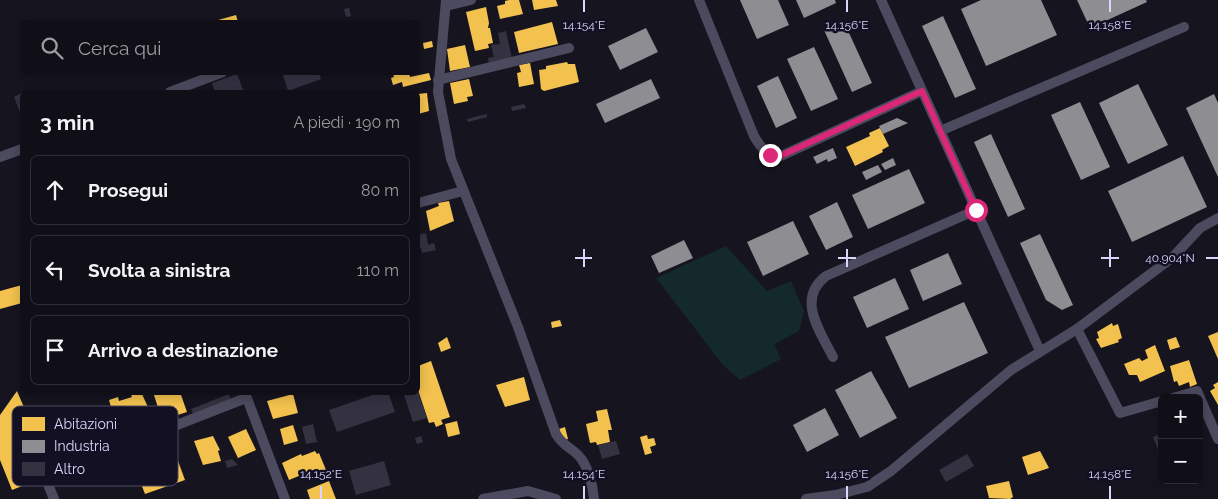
<!DOCTYPE html>
<html lang="it">
<meta charset="utf-8">
<style>
:root{--surface:#100f17;--page:#191820;--text:#f1f3f6;--muted:#9c9ca1;--line:#302f36}
body{margin:0;font-family:Raleway,sans-serif;background:var(--page);color:var(--text)}
.controls{position:absolute;right:15px;bottom:15px;display:grid;overflow:hidden;border-radius:8px;box-shadow:0 2px 12px #0003}
.controls button{width:45px;height:45px;display:grid;place-items:center;padding:0;border:0;border-bottom:1px solid var(--line);background:var(--surface);color:var(--text);font:25px sans-serif}
.stop{position:absolute;width:15px;height:15px;margin:-11px;border:4px solid #db2777;border-radius:50%;background:#fff}
.stop.end{background:#db2777;border-color:#fff;box-shadow:0 1px 5px #0008}
.list{margin:0;padding:0;list-style:none}
h2{display:flex;justify-content:space-between;align-items:center;height:65px;margin:0;padding:0 20px;font-size:21px}
h2 small{font-size:16px;font-weight:400;color:var(--muted)}
.list li{display:grid;grid-template-columns:32px 1fr auto;gap:15px;align-items:center;box-sizing:border-box;height:70px;margin:0 10px 10px;padding:0 10px;border:1px solid var(--line);border-radius:8px}
.list b{display:block;font-size:19px;white-space:nowrap}
.list em{font-size:16px;font-style:normal;color:var(--muted)}
.icon{flex:none;width:28px;height:28px;fill:none;stroke:currentColor;stroke-width:2;stroke-linecap:round;stroke-linejoin:round}
.map{position:relative;flex:none;width:1218px;height:499px;overflow:hidden}
.search{position:absolute;background:var(--surface);box-shadow:0 2px 12px #0003;left:20px;top:20px;width:400px;height:55px;display:flex;align-items:center;gap:12px;box-sizing:border-box;padding:0 18px;border-radius:8px;color:var(--muted);font-size:19px}
.panel{position:absolute;background:var(--surface);box-shadow:0 2px 12px #0003;left:20px;top:90px;width:400px;height:305px;border-radius:8px}
.map>svg:first-child{display:block}
</style>
<div class="map">
<svg width="1218" height="499" viewBox="0 0 1218 499">
<rect width="100%" height="100%" fill="#16141f"/>
<!-- green -->
<path fill="#142929" d="M726,246l41,45 24,-10 13,30 -5,20 -25,13 7,15 -41,21 -17,-15 -67,-87z"/>
<!-- homes -->
<g fill="#f2c14e">
<path d="M509,0h10l4,14 -23,5 -3,-13 8,-2v-3z"/>
<path d="M532,0h24l2,6 -24,4z"/>
<path d="M486,7l3,16 -1,5h2l3,15 -5,1 1,4 -14,3 -9,-39z"/>
<path d="M236,15l2,7h-27z"/>
<path d="M552,22l6,22 -39,9 -5,-21z"/>
<path d="M432,41l1,6 -9,2 -1,-6z"/>
<path d="M465,45l5,22 -20,4 -3,-22z"/>
<path d="M567,62l1,2h7l4,18 -35,9 -3,-2 -2,-19 7,-1v-3z"/>
<path d="M530,63l4,21 -15,3 -2,-14 4,-1 -2,-7z"/>
<path d="M396,72h13l1,5 19,-4 2,7 -28,7 -1,-5 -9,3 -2,-7 3,-1 -1,-4z"/>
<path d="M469,79l4,17 -6,1 1,4 -14,3 -4,-21z"/>
<path d="M427,93l2,18 -11,3v-20z"/>
<path d="M880,128l9,18 -7,4 1,2 -28,14 -9,-19 24,-11 -1,-3z"/>
<path d="M449,201l5,20 -24,10 -4,-20 13,-5 -1,-3z"/>
<path d="M22,285v18l-22,6v-18z"/>
<path d="M560,320l2,6 -10,2 -1,-6z"/>
<path d="M1112,323l1,3 5,-2 4,14 -4,2 1,2 -18,6 -5,-9 3,-1 -2,-6z"/>
<path d="M1218,332v27l-10,-23z"/>
<path d="M447,337l4,11 -10,4 -3,-9z"/>
<path d="M1176,337l4,10 -10,3 -3,-10z"/>
<path d="M1155,345l10,26 -25,11 -3,-7h-8l-5,-11 15,-6 3,3 6,-3 -3,-8z"/>
<path d="M1189,360l8,24 -7,3 -1,-5 -10,4 -2,-5 -3,1 -4,-16z"/>
<path d="M431,361l19,56 -9,3 2,4 -7,3 -2,-5 -5,1 -11,-33v-24z"/>
<path d="M524,377l6,23 -25,7 -9,-22z"/>
<path d="M1218,382v23l-8,-14 5,-3 -2,-3z"/>
<path d="M17,391l9,21 -11,5 25,62 -28,11 -12,-30v-45z"/>
<path d="M130,392h11l12,26 -35,13 -9,-31 9,-3 1,4 13,-4z"/>
<path d="M153,392h27l7,20 -25,8z"/>
<path d="M293,394l5,19 -25,6 -6,-18z"/>
<path d="M607,409l5,21h-4l2,12 -13,3 -1,-3 -6,1 -4,-19 12,-3 -2,-10z"/>
<path d="M457,421l3,13 -12,3 -3,-13z"/>
<path d="M293,425l5,16 -14,4 -4,-16z"/>
<path d="M565,427l3,12 -6,2 -3,-12z"/>
<path d="M246,429l10,21 -18,8 -10,-21z"/>
<path d="M647,435l1,4 6,-1 2,7 -6,2 2,6 -7,2 -5,-18z"/>
<path d="M213,436l7,14 -2,1 3,10 -18,4 -9,-24z"/>
<path d="M315,451l2,3 2,-1 7,17 -8,3 -2,-4 -27,11 -7,-17 19,-9 1,2z"/>
<path d="M1040,451l9,17 -21,7 -6,-18z"/>
<path d="M178,461l7,19 -40,14 -7,-18z"/>
<path d="M329,481l7,18h-26l-3,-9z"/>
<path d="M1009,481l4,16 -3,2 -21,-1 -3,-12z"/>
</g>
<!-- industry -->
<g fill="#8d8d92">
<path d="M740,0h38l11,25 -32,14z"/>
<path d="M796,0h39l1,3 -32,15z"/>
<path d="M981,0h60l16,35 -71,31 -25,-57z"/>
<path d="M1077,0h69l1,2 -57,26z"/>
<path d="M943,16l33,73 -21,9 -33,-72z"/>
<path d="M844,22l28,61 -20,9 -28,-62z"/>
<path d="M646,28l12,24 -38,18 -12,-24z"/>
<path d="M814,47l24,52 -27,12 -24,-52z"/>
<path d="M778,76l19,42 -21,10 -19,-42z"/>
<path d="M651,79l9,19 -55,25 -9,-19z"/>
<path d="M1138,84l30,61 -40,19 -29,-61z"/>
<path d="M1214,94l4,9v74l-32,-69z"/>
<path d="M1080,102l30,65 -29,13 -30,-65z"/>
<path d="M897,118l11,5 -25,11 -4,-8z"/>
<path d="M991,134l34,75 -17,8 -34,-75z"/>
<path d="M833,148l4,10 -9,4 -1,-3 -10,5 -4,-7z"/>
<path d="M1183,156l24,51 -75,35 -24,-51z"/>
<path d="M893,158l3,7 -11,5 -4,-6z"/>
<path d="M878,165l4,7 -16,8 -4,-8z"/>
<path d="M909,169l16,34 -57,26 -16,-34z"/>
<path d="M837,202l16,35 -27,13 -17,-34z"/>
<path d="M793,221l16,33 -46,22 -16,-34z"/>
<path d="M1040,234l33,71 -11,5 -16,-10 -26,-57z"/>
<path d="M684,240l9,18 -34,15 -8,-17z"/>
<path d="M948,253l14,31 -39,17 -13,-31z"/>
<path d="M895,278l14,31 -42,19 -14,-31z"/>
<path d="M964,302l24,51 -79,35 -24,-51z"/>
<path d="M871,371l26,47 -37,20 -25,-48z"/>
<path d="M825,408l14,27 -32,17 -14,-27z"/>
</g>
<!-- building -->
<g fill="#343241">
<path d="M349,8l2,8 -5,1 -2,-8z"/>
<path d="M506,31l6,28 -23,5 -1,-6 6,-1 -3,-12 9,-1 -2,-11z"/>
<path d="M282,72h37l2,7 -33,12z"/>
<path d="M237,74l7,18h-29l-3,-9z"/>
<path d="M22,93v22h-1l-7,-18z"/>
<path d="M524,104l2,4 -14,3 -1,-4z"/>
<path d="M487,114v3l-19,5 -1,-3z"/>
<path d="M426,233l2,12 6,-2 2,7 -14,3 -1,-5h-2l-1,-13z"/>
<path d="M381,392h7l7,20 -58,20 -8,-22z"/>
<path d="M403,392h15l9,26 -14,4z"/>
<path d="M229,394l2,6 -37,15 -3,-6z"/>
<path d="M313,424l4,18 -11,2 -4,-17z"/>
<path d="M1162,433v21l-2,1 -7,-18z"/>
<path d="M421,436l2,6 -6,2 -2,-6z"/>
<path d="M616,441l4,13 -18,5 -4,-14z"/>
<path d="M967,454l7,12 -28,16 -7,-12z"/>
<path d="M232,459l6,6 -11,3 -2,-7z"/>
<path d="M384,461l7,24 -35,10 -7,-24z"/>
</g>
<g fill="none" stroke-linecap="round" stroke-linejoin="round">
<!-- minor -->
<g stroke="#4b4a5e" stroke-width="10">
<path d="M446,0l-8,92 13,67 67,168 38,107c7,12 13,12 22,21 10,10 15,31 16,44"/>
<path d="M699,0l55,136c7,12 12,19 27,20l141,-65"/>
<path d="M881,0l159,351"/>
<path d="M446,6l25,-6"/>
<path d="M438,80l131,-32"/>
<path d="M170,92l53,-20"/>
<path d="M940,131l244,-104"/>
<path d="M0,157l22,-8"/>
<path d="M418,203l45,-12"/>
<path d="M1077,329l43,84 42,-12"/>
<path d="M833,357c-13,-26 -37,-58 -7,-81l150,-66"/>
<path d="M245,393l40,106"/>
<path d="M1173,398l24,-7 21,48"/>
<path d="M22,421l32,78"/>
<path d="M122,437c18,-7 36,-20 55,-12l69,-27"/>
<path d="M483,499l45,-8 28,8"/>
<path d="M806,499l29,-4 32,-8 24,-16 120,-101 66,-41 96,-72 27,-29 18,-10"/>
</g>
</g>
<g fill="none" stroke-linecap="round" stroke-linejoin="round">
<!-- route -->
<path stroke="#db2777" stroke-width="6" d="M770,155l10,1 142,-65 54,119"/>
</g>
<!-- ticks -->
<path fill="none" stroke="#d9d6fb" stroke-width="2" d="M584,0v12M847,0v12M1110,0v12M584,249v18M847,249v18M1110,249v18M575,258h17M838,258h18M1101,258h18M1206,258h12M321,486v13M584,486v13M847,486v13M1110,486v13"/>
<!-- legend -->
<rect x="12" y="406" width="166" height="80" rx="8" fill="#131023" stroke="#4e4b64" stroke-width="1"/>
<rect x="22" y="417" width="23" height="14" fill="#f2c14e"/>
<rect x="22" y="440" width="23" height="13" fill="#8d8d92"/>
<rect x="22" y="462" width="23" height="14" fill="#343241"/>
<g font-size="14" fill="#d9d6fb">
<text x="54" y="429">Abitazioni</text>
<text x="54" y="451">Industria</text>
<text x="54" y="474">Altro</text>
</g>
<g font-size="12" text-anchor="middle" fill="#d9d6fb" stroke="#131023" stroke-width="5" stroke-linejoin="round" paint-order="stroke">
<text x="584" y="29">14.154°E</text>
<text x="847" y="29">14.156°E</text>
<text x="1110" y="29">14.158°E</text>
<text x="1170" y="262">40.904°N</text>
<text x="321" y="478">14.152°E</text>
<text x="584" y="478">14.154°E</text>
<text x="847" y="478">14.156°E</text>
<text x="1110" y="478">14.158°E</text>
</g>
</svg>
<div class="controls">
<button>+</button>
<button>−</button>
</div>
<div class="stop" style="left:976px;top:210px"></div>
<div class="stop end" style="left:770px;top:155px"></div>
<div class="search"><svg class="icon" aria-label="search" viewBox="0 0 24 24"><circle cx="10" cy="10" r="6"/><path d="M15 15l6 6"/></svg>Cerca qui</div>
<section class="panel">
<h2>3 min<small>A piedi · 190 m</small></h2>
<ul class="list">
<li><svg class="icon" aria-label="ahead" viewBox="0 0 24 24"><path d="M12 20V5M6 11l6-6 6 6"/></svg><div><b>Prosegui</b></div><em>80 m</em></li>
<li><svg class="icon" aria-label="left" viewBox="0 0 24 24"><path d="M17 20v-9H6M10 6l-5 5 5 5"/></svg><div><b>Svolta a sinistra</b></div><em>110 m</em></li>
<li><svg class="icon" aria-label="arrive" viewBox="0 0 24 24"><path d="M6 21V4h12l-3 4 3 4H6"/></svg><div><b>Arrivo a destinazione</b></div></li>
</ul>
</section>
</div>
